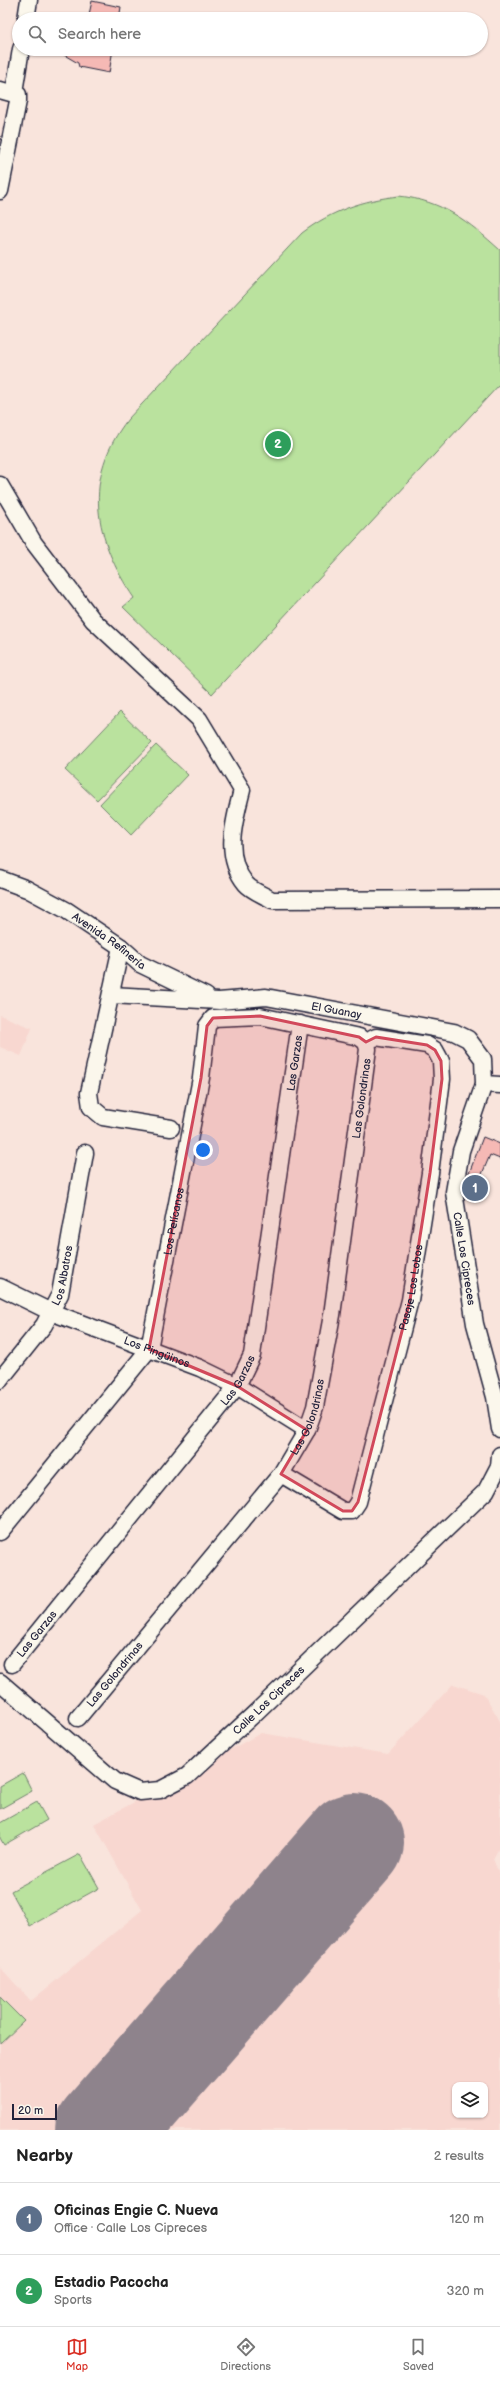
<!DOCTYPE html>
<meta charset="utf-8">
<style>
:root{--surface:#fff;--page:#f2f2f2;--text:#222;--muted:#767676;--line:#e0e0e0;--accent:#d93025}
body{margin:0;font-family:"Balsamiq Sans",sans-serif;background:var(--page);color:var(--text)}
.controls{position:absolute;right:12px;bottom:12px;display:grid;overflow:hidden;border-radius:8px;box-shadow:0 1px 3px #0004}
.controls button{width:36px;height:36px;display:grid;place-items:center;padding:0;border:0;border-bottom:1px solid var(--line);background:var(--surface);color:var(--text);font:20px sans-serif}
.scale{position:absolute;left:12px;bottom:10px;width:45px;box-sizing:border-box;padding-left:4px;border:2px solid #22223b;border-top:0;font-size:11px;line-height:14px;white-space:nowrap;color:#22223b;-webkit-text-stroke:3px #fbf7ec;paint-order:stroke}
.you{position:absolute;left:203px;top:1150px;width:14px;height:14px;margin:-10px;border:3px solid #fff;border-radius:50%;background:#1a73e8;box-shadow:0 0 0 6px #1a73e833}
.badge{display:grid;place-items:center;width:26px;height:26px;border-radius:50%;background:var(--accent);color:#fff;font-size:13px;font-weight:700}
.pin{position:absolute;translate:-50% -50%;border:2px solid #fff;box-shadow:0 1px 4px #0006}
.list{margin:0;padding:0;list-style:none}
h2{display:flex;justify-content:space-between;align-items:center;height:52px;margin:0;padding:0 16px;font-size:17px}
h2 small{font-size:13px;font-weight:400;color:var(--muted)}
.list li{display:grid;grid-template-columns:26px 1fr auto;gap:12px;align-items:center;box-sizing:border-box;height:72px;padding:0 16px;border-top:1px solid var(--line)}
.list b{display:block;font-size:15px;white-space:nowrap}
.list p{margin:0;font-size:13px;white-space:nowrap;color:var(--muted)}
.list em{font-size:13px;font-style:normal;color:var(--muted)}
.icon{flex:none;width:22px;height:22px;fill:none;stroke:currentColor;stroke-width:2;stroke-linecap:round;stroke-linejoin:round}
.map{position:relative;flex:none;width:500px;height:2130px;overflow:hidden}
.search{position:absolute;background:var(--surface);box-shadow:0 1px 3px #0004;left:12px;right:12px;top:12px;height:44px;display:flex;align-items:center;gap:10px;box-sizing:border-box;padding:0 14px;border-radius:22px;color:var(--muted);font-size:15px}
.sheet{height:196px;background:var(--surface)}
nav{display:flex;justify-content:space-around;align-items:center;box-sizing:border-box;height:56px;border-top:1px solid var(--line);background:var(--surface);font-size:11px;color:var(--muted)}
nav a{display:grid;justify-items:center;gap:2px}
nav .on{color:var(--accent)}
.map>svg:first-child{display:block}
</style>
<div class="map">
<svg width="500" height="2130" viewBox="0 0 500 2130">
<rect width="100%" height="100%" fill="#f9e4dc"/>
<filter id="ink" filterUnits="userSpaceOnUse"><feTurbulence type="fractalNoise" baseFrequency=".025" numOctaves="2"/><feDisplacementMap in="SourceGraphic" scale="8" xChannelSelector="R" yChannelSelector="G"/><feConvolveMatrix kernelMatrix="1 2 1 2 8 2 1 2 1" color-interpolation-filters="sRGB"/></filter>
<g filter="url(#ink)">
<!-- built -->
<g fill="#f8d7d0" fill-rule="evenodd">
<path d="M0,1015l32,13 -11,28 -21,-9z"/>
<path d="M453,1684l31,10 16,27v125l-7,13 7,17v254h-500v-163l31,34 111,-91 -48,-86 167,-91 127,21zM455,2085h30v30h-30z"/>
</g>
<!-- green -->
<g fill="#bae29e" stroke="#6e826c">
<path d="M399,196c44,5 69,25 101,54v134l-288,310 -89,-87 11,-9c-40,-59 -52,-120 -6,-179l174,-186c29,-22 61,-33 97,-37z"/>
<path d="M120,712l32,31 -55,57 -32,-30z"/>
<path d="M156,745l32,30 -57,60 -31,-31z"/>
<path d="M23,1773l9,18 -32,18v-23z"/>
<path d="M37,1802l10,18 -43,25 -4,-7v-15z"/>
<path d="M80,1854l19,34 -69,38 -19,-35z"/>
<path d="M0,1997l24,24 -24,23z"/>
</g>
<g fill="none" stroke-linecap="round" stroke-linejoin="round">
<!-- runway -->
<path stroke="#8e838c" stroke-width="100" d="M105,2130l249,-287"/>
</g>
<!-- building -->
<g fill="#f5b9b5" stroke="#22223b">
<path d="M92,1l29,6 -2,12h-31z"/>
<path d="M54,49h59l-4,24 -30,-6 -1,-4z"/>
<path d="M483,1137l17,7v15l-10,-4 -13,31 -11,-5z"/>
</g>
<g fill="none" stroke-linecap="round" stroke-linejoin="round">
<defs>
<g id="minor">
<path d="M26,19l3,-19"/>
<path d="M0,90l18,5v6l-18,90"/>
<path d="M14,92l7,-43"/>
<path d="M0,485l34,58 59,77 106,99 43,71c-8,32 -19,66 4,94 6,7 18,11 26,16l228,-1"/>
<path id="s1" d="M0,879l27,10 39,21 55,37 19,17 66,32"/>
<path d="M121,947l-32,146 2,14 12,10 68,11"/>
<path id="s2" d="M111,995l108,6 47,-4 188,35 14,7 15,20 1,25 -23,67 -7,41 21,132 20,73 5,32"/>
<path d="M484,1084l16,1"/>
<path id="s3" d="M0,1287l51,25 149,56 37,18 70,44"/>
<path id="s4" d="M0,1380l44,-55 16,-31 25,-141"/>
<path id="s5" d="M281,1474l62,37h9l6,-9 52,-202 20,-127 12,-94 -1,-18 -6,-11 -8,-5 -51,-8 -10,5"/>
<path id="s6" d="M0,1532l149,-183 52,-271 6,-52 6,-8 47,-2 99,21 7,5"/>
<path id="s7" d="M12,1664l225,-278 15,-31 48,-331"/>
<path id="s8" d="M0,1682l115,99 25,11 20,-2 27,-14 66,-61 233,-224 13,-25 1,-11"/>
<path id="s9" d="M78,1718l203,-244 26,-44 8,-23 17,-92 36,-266 -2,-7"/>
</g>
</defs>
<!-- minor casing -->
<use href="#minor" stroke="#22223b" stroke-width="19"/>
<!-- minor -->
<use href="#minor" stroke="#fbf7ec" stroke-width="16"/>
</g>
</g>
<!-- marked area -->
<path fill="#d1495b" fill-opacity="0.2" stroke="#d1495b" stroke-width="3" stroke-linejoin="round" d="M260,1016l99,21 7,5 10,-5 51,8 8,5 6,11 1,18 -12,94 -20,127 -52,202 -6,9h-9l-62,-37 26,-44 -70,-44 -88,-37 52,-271 6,-52 6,-8z"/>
<g text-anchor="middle" stroke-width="4" stroke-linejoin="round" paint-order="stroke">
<!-- street labels -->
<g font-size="11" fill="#22223b" stroke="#fbf7ec">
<text dy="4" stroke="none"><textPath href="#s1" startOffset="126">Avenida Refinería</textPath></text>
<text dy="4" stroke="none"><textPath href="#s2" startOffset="227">El Guanay</textPath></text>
<text dy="4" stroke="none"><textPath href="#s7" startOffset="687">Las Garzas</textPath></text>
<text dy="4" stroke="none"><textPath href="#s9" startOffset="705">Las Golondrinas</textPath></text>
<text dy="4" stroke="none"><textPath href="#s6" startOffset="366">Los Pelícanos</textPath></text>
<text dy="4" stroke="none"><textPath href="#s2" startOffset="592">Calle Los Cipreces</textPath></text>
<text dy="4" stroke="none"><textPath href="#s4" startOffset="124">Los Albatros</textPath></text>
<text dy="4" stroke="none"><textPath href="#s5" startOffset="313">Pasaje Los Lobos</textPath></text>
<text dy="4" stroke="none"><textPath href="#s3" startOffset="170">Los Pingüinos</textPath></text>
<text dy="4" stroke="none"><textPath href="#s7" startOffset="363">Las Garzas</textPath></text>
<text dy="4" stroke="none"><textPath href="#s9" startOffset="381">Las Golondrinas</textPath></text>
<text dy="4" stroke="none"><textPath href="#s7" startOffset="39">Las Garzas</textPath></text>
<text dy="4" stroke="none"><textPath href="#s9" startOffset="57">Las Golondrinas</textPath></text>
<text dy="4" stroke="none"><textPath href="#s8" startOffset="341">Calle Los Cipreces</textPath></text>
</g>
</g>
</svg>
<div class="controls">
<button><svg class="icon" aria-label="layers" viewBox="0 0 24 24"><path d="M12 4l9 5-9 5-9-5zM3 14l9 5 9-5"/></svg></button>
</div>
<div class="scale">20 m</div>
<div class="you"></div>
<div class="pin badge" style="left:475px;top:1188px;background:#5c6f8a">1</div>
<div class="pin badge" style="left:278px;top:444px;background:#2e9e5b">2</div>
<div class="search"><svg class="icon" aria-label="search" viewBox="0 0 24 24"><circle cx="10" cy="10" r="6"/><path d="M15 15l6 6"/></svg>Search here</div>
</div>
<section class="sheet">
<h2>Nearby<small>2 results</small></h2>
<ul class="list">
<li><span class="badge" style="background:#5c6f8a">1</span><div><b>Oficinas Engie C. Nueva</b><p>Office · Calle Los Cipreces</p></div><em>120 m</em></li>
<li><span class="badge" style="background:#2e9e5b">2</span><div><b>Estadio Pacocha</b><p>Sports</p></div><em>320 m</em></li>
</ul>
</section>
<nav>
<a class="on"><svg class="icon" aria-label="map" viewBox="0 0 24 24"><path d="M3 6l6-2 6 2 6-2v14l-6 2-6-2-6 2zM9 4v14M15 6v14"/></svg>Map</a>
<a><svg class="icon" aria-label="directions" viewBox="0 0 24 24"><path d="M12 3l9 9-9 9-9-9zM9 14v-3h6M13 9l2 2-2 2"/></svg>Directions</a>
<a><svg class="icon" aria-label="saved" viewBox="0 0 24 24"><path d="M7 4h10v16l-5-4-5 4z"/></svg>Saved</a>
</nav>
